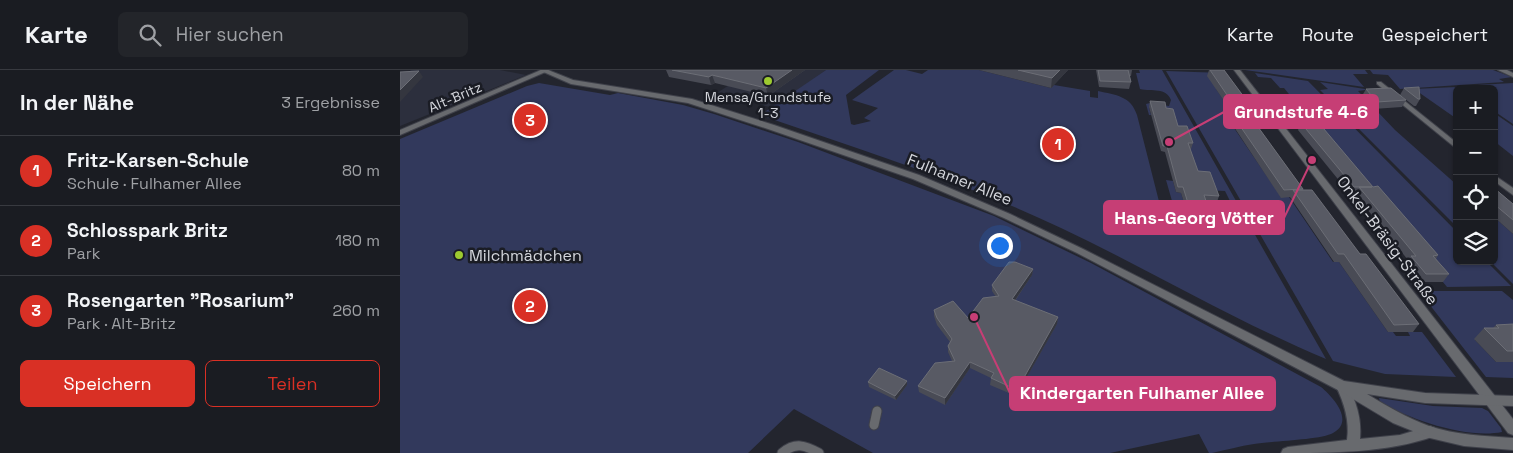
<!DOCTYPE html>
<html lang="de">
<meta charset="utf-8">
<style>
:root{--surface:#1a1c22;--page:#23252a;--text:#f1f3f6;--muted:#9fa1a5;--line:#383a40;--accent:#d93025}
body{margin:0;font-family:"Space Grotesk",sans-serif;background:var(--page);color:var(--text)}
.controls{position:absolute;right:15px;top:15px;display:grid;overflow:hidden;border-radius:8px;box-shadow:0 1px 4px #0004}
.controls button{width:45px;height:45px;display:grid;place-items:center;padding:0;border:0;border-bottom:1px solid var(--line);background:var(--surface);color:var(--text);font:25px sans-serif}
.you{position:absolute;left:599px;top:175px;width:18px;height:18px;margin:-12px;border:4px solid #fff;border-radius:50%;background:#1a73e8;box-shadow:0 0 0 8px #1a73e833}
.badge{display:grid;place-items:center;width:32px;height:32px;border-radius:50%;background:var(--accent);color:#fff;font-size:16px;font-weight:700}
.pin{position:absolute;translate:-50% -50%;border:2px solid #fff;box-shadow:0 1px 5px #0006}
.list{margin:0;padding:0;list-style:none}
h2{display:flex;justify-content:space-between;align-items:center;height:65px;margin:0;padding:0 20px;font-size:21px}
h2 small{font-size:16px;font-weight:400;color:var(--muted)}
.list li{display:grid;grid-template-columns:32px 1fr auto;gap:15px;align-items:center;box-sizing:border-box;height:70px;padding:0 20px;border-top:1px solid var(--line)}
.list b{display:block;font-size:19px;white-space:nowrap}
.list p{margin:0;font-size:16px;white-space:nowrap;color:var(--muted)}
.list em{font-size:16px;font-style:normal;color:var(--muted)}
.actions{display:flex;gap:10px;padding:15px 20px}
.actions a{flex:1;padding:11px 0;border:1px solid var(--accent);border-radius:8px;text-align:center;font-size:18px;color:var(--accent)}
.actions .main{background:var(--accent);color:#fff}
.icon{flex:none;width:28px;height:28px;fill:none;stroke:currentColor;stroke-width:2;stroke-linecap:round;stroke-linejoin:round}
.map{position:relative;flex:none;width:1113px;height:383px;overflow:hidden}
header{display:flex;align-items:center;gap:30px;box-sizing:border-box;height:70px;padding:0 25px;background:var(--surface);border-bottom:1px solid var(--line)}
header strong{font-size:24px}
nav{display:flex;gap:28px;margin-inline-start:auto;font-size:18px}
.search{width:350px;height:45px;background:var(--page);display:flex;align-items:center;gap:12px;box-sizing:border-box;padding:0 18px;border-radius:8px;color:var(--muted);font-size:19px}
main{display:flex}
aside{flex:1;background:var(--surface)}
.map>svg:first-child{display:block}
</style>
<header>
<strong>Karte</strong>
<div class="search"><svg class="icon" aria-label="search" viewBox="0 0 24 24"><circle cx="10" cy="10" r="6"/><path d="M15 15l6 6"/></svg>Hier suchen</div>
<nav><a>Karte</a><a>Route</a><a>Gespeichert</a></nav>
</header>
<main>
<aside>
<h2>In der Nähe<small>3 Ergebnisse</small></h2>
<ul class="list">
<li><span class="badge">1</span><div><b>Fritz-Karsen-Schule</b><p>Schule · Fulhamer Allee</p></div><em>80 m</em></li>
<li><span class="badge">2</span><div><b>Schlosspark Britz</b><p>Park</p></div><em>180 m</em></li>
<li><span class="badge">3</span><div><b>Rosengarten &quot;Rosarium&quot;</b><p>Park · Alt-Britz</p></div><em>260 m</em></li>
</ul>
<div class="actions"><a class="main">Speichern</a><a>Teilen</a></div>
</aside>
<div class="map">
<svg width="1113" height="383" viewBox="0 0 1113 383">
<rect width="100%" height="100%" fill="#23252e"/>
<!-- built -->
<g fill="#2c2f3d">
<path d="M11,0h89l26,5 -126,51v-46z"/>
<path d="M352,0h74l-53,38 -56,-15z"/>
</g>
<!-- green -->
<g fill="#32395c">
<path d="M426,0h53l-33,25 5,29 3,1 17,-4 -7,-3 14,-10 -26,-8 42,-30h12l16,4 6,-4h51l72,18 3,-3 36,6v6l8,1v-7c18,4 33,5 39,24l28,110 85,1 76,133c-91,-38 -176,-89 -265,-131 -97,-46 -199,-78 -301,-113z"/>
<path d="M739,0h23l82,145h-7l-12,-24 -20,-1 -11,-13 -9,-29h6l-42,-41 2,8h-2l-3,-11 4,-1 19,3 2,-6c-5,-13 -19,-8 -31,-11l-4,-16h4z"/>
<path d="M845,0h120l3,4h-15l11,13z"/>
<path d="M970,0h123l19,7 -13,2 5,3 -104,7 -12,-14 -15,-1z"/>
<path d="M766,1l57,2 -7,16 26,38 -8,1 47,69h8l44,65h6l49,70h5l3,4h14l-2,-4h14l34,45 -71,-3 -52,-13z"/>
<path d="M855,3l53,8 149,151v29h29l25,25 -64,1 -163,-199h-4l-9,-10 -13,-1z"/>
<path d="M920,12l45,7v1l-7,1 37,39 62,55v42l-137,-137 8,-1z"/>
<path d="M139,13l71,12 8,-2 65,12 31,9 84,28 196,74 97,47 230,124c12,10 34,34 12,46 -12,7 -62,8 -79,11 -14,2 -28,6 -42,9h-3l-10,-19 -89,19h-237l-79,-44 -46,44h-348v-314l127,-53z"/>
<path d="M1113,13v41l-19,-13v-22h-32l-3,-3z"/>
<path d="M1056,17l3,2h-2v30l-43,-30z"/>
<path d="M1094,43l19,13v30l-19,-15z"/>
<path d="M766,110l7,1 3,11 5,1 5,16 -12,-1z"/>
<path d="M1094,147l19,17v50l-23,-23h4z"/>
<path d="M1019,221h83l11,9v39l-38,1 21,22h17v16l-27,-1z"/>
<path d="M979,328l54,8 49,2 6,3 13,17 1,4c-35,7 -91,-12 -122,-30z"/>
</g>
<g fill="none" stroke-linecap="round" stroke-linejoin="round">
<defs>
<g id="service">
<path d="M474,355l3,-14"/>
<path d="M382,383c13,-11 23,-8 37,0"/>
</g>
<g id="minor">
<path d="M141,0h9l-150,65v-5z"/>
<path d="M834,0h6l273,349v16l-5,-2z"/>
<path d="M1098,0h9l6,3v4z"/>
<path d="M977,12h4l76,61v6l-80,-65z"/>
<path d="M1094,105l19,13v7l-19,-14z"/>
<path d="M942,311l4,1c10,19 16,36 14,57l40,-4 30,-9 5,2 1,4 -1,4c-48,17 -103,17 -154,17l2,-4 5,-2 59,-7c3,-19 -3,-37 -11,-54l2,-4z"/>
</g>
<path id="tertiary" d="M139,0h9l25,10 119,19 82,26 145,50 91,39 73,35 261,132 81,12 88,3v10l-88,-3 -58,-9c20,12 40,24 62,32 27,9 56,10 84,12v12l-49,-4 -34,-8 -37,-15 -55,-33 -261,-137 -73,-35 -91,-39 -145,-50 -80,-26 -117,-19z"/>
</defs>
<!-- service casing -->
<use href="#service" stroke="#3f414a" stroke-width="11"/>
<!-- minor casing -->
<use href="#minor" stroke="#3f414a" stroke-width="2"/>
<!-- tertiary casing -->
<use href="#tertiary" stroke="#3f414a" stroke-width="2"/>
<!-- service -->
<use href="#service" stroke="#686a6e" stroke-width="9"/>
<!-- minor -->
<use href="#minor" fill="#686a6e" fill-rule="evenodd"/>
<!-- tertiary -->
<use href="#tertiary" fill="#686a6e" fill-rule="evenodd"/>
</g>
<!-- wall -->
<g fill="#494b55">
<path d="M266,0h139l-37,26 -53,-13 -4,2 -42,-8z"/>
<path d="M579,0h89l-17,18z"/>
<path d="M696,0h36l-1,6h-2l2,6 -2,7 -30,-2z"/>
<path d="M809,0h15l37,50 -3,7 45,62 57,65 59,70 -6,8h-25l-49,-70h-5l-44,-65 -9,1 -47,-71 3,-7 -30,-44z"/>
<path d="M1004,18l16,11 -4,7h-2l-14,-11z"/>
<path d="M966,19l40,11 -4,7 -29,2 -11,-13z"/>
<path d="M750,31l16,7 12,18 15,17 -2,6h-1l8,22 21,25 -2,6 -11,-1 1,3 -2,6 -19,-1 -5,-16 -5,-1 -11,-40 -4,-1 -12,-44z"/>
<path d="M901,53l72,64 65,68 -2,4 13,15 -6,8h-23l-15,-18 3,-4 -53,-66h-5l-52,-64z"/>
<path d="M1094,118l19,16v30l-19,-17z"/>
<path d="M633,199l-1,6 -17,26 43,16 -1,7 -41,72 -26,-11 1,-7 -21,-10 -25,37 -26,-13 -1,-6 34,-25 -4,-9v-6l2,-4 -13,-17 -3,-9v-6l34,8 28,-21 -4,-6v-6z"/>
<path d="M1113,254v38h-17l-22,-23 10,-11h9l3,-3z"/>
<path d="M507,311v4l-11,15 -27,-13 -1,-5z"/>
</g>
<!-- shaded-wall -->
<g fill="#34363f">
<path d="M392,0h13l-37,26 -2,-8z"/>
<path d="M660,0h8l-17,18 1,-10z"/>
<path d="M19,1l4,6 -23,25v-12z"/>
<path d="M312,5l3,8 -4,2 -2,-8z"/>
<path d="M633,199l-1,6 -21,31 1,-7z"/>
<path d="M658,247l-1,7 -41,72 1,-6z"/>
<path d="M570,292v6l-25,37v-7z"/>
<path d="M507,311v4l-11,15 -1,-4z"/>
</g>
<!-- building -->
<g fill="#585a64" stroke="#6c6e76">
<path d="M272,0h120l-26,18 -54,-13 -3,2z"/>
<path d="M618,0h42l-8,8z"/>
<path d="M698,0h30l3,12 -31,-1z"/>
<path d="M810,0h14l37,50h-8l50,69 -19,1 -48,-70h11h-3z"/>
<path d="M19,1l-19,19v-18z"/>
<path d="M1019,17l1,12h-2l-14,-11z"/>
<path d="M991,18l15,12 -29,2 -11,-13z"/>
<path d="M750,31l15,1 1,6 7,1 5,17h9l6,17h-5l10,28 12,1 9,24 -15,-1 3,9 -19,-1 -5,-16h-5l-11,-41h-4z"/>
<path d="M918,52l55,65 5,-1 60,69 -5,1 16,18h-23l-15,-18h5l-57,-69h13h-18l-53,-64z"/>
<path d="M1094,118l19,16v16l-19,-16z"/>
<path d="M893,120h19l48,64h6l53,70 -25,1 -50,-71h-6z"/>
<path d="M609,192h6l18,7 -21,30 46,18 -41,73 -26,-12 3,-5 -24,-11 -25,36 -27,-12 17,-23 20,-2 -7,-15 4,-7 -15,-21 -3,-8 19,-9 15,17 15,-20 16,-2 -7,-11z"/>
<path d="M1113,254v27h-6l-23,-23h15l-3,-3z"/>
<path d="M479,298l28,13 -12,15 -27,-14z"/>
</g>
<!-- markers -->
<g fill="#9dca30" stroke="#1a1c24" stroke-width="2">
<circle cx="368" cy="11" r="5"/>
<circle cx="59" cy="185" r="5"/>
</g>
<g text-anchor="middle" stroke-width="5" stroke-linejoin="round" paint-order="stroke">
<!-- far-street labels -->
<g font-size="14" fill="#d4d6dc" stroke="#1a1c24">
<text transform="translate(55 27) rotate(-23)" y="5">Alt-Britz</text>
</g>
<!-- far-poi labels -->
<g font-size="14" fill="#d4d6dc" stroke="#1a1c24">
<text x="368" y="32">Mensa/Grundstufe<tspan x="368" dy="16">1-3</tspan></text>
</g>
<!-- street labels -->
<g font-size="16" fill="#d4d6dc" stroke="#1a1c24">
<text transform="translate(560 109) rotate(22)" y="6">Fulhamer Allee</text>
<text transform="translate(988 170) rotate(53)" y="6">Onkel-Bräsig-Straße</text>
</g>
<!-- poi labels -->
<g font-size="16" fill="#d4d6dc" stroke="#1a1c24" text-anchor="start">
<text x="69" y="191">Milchmädchen</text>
</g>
</g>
<!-- callouts -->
<path fill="none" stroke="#c63e75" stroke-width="2" d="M769 72L824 42M912 90L884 148M574 247L610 323"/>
<g fill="#c63e75" stroke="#1a1c24" stroke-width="2">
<circle cx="769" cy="72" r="5"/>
<circle cx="912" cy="90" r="5"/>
<circle cx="574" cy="247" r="5"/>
</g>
<g fill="#c63e75" stroke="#c63e75" stroke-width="2">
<rect x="824" y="25" width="154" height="33" rx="5"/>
<rect x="704" y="131" width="180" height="33" rx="5"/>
<rect x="610" y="307" width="265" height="33" rx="5"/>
</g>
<g font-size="18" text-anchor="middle" font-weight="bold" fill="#fff">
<text x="901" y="48">Grundstufe 4-6</text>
<text x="794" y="154">Hans-Georg Vötter</text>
<text x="742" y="329">Kindergarten Fulhamer Allee</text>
</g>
</svg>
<div class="controls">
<button>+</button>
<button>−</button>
<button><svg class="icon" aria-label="locate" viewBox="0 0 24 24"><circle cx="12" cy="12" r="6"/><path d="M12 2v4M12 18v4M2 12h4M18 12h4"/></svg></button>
<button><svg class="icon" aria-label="layers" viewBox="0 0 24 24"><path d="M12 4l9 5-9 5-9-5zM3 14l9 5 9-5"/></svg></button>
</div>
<div class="you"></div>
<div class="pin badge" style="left:658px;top:74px">1</div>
<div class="pin badge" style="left:130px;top:236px">2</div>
<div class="pin badge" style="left:130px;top:50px">3</div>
</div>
</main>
